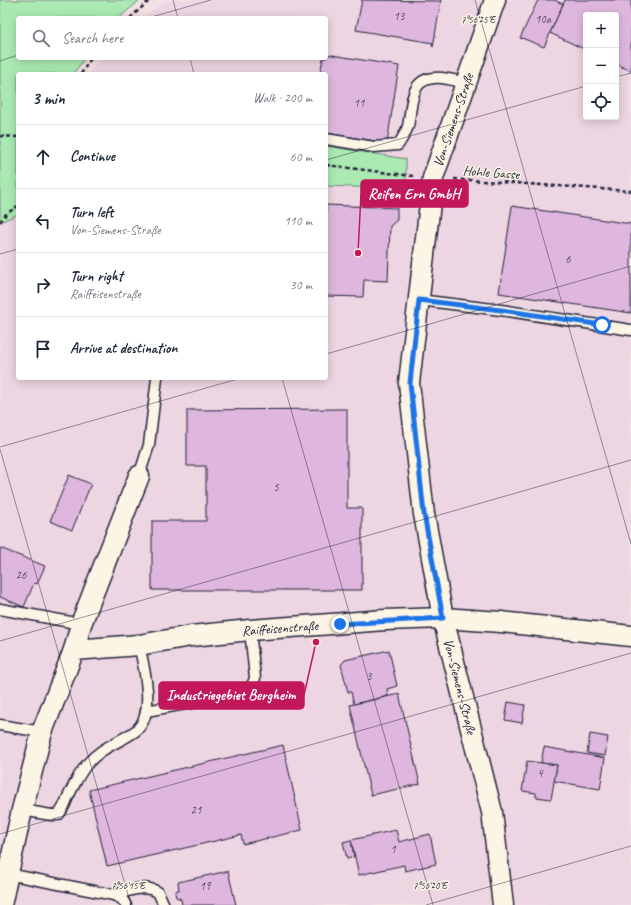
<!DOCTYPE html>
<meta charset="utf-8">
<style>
:root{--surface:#fff;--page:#f6f6f7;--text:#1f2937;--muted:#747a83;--line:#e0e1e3}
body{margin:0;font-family:Caveat,sans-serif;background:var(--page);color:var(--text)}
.controls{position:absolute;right:12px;top:12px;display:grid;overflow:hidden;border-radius:4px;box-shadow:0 2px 10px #0003}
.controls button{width:36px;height:36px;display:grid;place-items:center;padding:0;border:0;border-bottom:1px solid var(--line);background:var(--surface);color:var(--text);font:20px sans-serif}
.stop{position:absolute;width:12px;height:12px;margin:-9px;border:3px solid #1a73e8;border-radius:50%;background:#fff}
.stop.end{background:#1a73e8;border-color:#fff;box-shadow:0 1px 4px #0008}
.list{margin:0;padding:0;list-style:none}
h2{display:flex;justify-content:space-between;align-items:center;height:52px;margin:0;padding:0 16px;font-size:17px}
h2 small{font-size:13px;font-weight:400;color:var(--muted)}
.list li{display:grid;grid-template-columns:26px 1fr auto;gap:12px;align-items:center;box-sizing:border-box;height:64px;padding:0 16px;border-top:1px solid var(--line)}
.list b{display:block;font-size:15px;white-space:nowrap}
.list p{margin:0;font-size:13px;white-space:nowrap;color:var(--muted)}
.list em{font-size:13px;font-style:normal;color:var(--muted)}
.icon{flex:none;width:22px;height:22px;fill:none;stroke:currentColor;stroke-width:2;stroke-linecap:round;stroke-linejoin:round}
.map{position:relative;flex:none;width:631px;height:905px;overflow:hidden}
.search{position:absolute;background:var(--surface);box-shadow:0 2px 10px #0003;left:16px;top:16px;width:312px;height:44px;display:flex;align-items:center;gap:10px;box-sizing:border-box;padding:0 14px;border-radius:4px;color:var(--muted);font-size:15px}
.panel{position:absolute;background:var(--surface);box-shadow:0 2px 10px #0003;left:16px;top:72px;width:312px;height:308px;border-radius:4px}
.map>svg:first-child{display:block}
</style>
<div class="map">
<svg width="631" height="905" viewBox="0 0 631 905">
<rect width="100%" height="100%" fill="#f3e2e3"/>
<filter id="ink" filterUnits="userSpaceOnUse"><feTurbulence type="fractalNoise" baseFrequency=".025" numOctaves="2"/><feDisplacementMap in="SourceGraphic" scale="8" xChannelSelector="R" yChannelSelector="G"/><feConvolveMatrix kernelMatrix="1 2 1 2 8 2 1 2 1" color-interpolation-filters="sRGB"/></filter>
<g filter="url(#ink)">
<!-- built -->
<path fill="#edd5e2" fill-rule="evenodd" d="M166,0h465v905h-631v-683l18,-8v164h308v-192l80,3v-30l-80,-13v-72h-237l11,-16h226v-40h-183zM586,15h30v102h-30z"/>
<!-- green -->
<g fill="#aaeab2" stroke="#668676">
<path d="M0,0h140l-21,18h-101v40h67l-12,16h-55v140l-18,8z"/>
<path d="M326,146l80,13v30l-80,-3z"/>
</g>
<!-- building -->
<g fill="#dfb7de" stroke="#22223b">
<path d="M362,0l78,1 1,-1 -8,47 -1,-1 1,-3 -77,-13z"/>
<path d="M538,0h16l9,4 -19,43 -22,-9v1l-2,-1z"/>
<path d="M565,0h66v71l-15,-7v-49h-30v35l-36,-17z"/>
<path d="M326,54l73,12 -12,77 -61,-10v-59h-6l3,-16h3z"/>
<path d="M326,205l71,3v12l-7,6 -2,55 -24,-1 -1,17 -37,-1z"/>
<path d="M512,206l119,18v89l-132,-20z"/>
<path d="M347,409v99h15v82h-210v-69h54v-55h-19v-56z"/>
<path d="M69,475l22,9 -19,46 -22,-9z"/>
<path d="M0,548l45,18 -8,18 -3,-1 -10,24 -24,-10z"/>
<path d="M389,650l8,36 -10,3 1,7 -34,8 -3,-12h-3l-7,-27 4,-5z"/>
<path d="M399,694l21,90 -49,11 -21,-90z"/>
<path d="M508,702l17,3 -3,18 -17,-3z"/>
<path d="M590,734l18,3 -3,19 -18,-3z"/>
<path d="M283,745l19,85 -59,14 -2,-9 -134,31 -18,-76z"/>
<path d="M544,747l61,11 -5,31 -46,-8 3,-16 -16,-2z"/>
<path d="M527,761l30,4 -6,34 -15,-2v-4l-14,-2z"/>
<path d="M396,830l3,12 31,-8 6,30 -31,7 -1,-6 -45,10 -8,-35z"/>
<path d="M351,840l3,17 -7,2 -4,-17z"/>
<path d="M228,871l8,34h-54l-1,-6 -5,-2 -1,-4 2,-3h2l-1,-8z"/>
</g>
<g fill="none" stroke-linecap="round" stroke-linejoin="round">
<defs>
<g id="lane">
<path d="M326,139l48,8 24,-2c4,-6 8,-12 10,-19 5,-22 0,-51 34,-48 8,1 16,3 24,5"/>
<path d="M419,300l82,10 130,20"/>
<path d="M139,476l10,-31 8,-67"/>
<path d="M0,609l81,15"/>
<path d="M146,711l90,-16c12,-4 15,-5 19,-17l-5,-48"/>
<path d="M0,725l42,7"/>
<path d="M22,810l29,5h7c5,-5 7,-11 9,-16 6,-12 11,-24 20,-35 15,-17 29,-20 47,-32 23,-15 10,-65 5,-87"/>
<path d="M8,874l106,21 8,4 4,6"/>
<path d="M114,895c15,-4 29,-11 44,-3l6,13"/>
</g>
<g id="street">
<path id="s1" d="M495,0l-62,178 -24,205 15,131 19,104 49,194 11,93"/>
<path d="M74,650l7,-26 58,-148"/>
<path id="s2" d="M1,905l21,-95 20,-78 32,-82 65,-5 52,-9 59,-6 135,-10 58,-2 58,4 130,14"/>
</g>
</defs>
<!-- lane casing -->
<use href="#lane" stroke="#22223b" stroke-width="13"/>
<!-- street casing -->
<use href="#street" stroke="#22223b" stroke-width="23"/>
<!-- path -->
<g stroke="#22223b" stroke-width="2.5" stroke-dasharray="4 3" stroke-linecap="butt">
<path d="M130,18l20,-18"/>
<path d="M81,74l10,-16"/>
<path d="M0,136l18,1"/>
<path d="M326,165l87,11"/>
<path d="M454,179l177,12"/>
<path d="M0,222l6,-8 12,-8"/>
</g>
<!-- lane -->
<use href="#lane" stroke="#fcf5e5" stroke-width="10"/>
<!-- street -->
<use href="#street" stroke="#fcf5e5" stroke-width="20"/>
</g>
</g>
<g fill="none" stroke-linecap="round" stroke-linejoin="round" filter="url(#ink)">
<!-- route -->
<path stroke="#1a73e8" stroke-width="5" d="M340,624l103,-6 -19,-104 -14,-131 9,-83 82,10 101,15"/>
</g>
<!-- ticks -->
<path fill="none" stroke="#22223b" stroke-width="1" stroke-opacity="0.45" d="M173,0l5,18M475,0l156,544M148,18l63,-18M190,58l4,16M0,61l18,-6M616,77l15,-4M326,160l260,-74M0,254l18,-5M326,354l305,-88M282,378l151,527M0,447l241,-69M0,449l131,456M0,641l631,-181M0,834l631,-181M426,905l205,-59"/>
<g text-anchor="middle" stroke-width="3" stroke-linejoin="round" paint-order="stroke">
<!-- number labels -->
<g font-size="12" fill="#514764">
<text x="399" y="20">13</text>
<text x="543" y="23">10a</text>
<text x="359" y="107">11</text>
<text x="568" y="263">6</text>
<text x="276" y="491">5</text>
<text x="21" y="579">26</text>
<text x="369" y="680">3</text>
<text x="540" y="777">4</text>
<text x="196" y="814">21</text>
<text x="393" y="853">1</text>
<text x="205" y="890">19</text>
</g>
<!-- street labels -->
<g font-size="14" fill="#22223b" stroke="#fcf5e5">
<text transform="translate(453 120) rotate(-71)" y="5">Von-Siemens-Straße</text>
<text transform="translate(491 172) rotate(4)" y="5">Hohle Gasse</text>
<text dy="5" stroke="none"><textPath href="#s2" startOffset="473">Raiffeisenstraße</textPath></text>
<text dy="5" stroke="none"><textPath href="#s1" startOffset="703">Von-Siemens-Straße</textPath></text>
</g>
</g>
<g font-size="10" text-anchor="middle" fill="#22223b" stroke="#fcf5e5" stroke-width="3" stroke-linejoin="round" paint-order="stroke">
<text x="478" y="23">7°56'25"E</text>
<text x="128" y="889">7°56'15"E</text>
<text x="430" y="889">7°56'20"E</text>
</g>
<!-- callouts -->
<path fill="none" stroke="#c2185b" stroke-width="1.5" d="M358 253L361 194M316 642L304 695"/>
<g fill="#c2185b" stroke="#fcf5e5" stroke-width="1.5">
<circle cx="358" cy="253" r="4"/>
<circle cx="316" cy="642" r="4"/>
</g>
<g fill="#c2185b" stroke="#c2185b" stroke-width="1.5">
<rect x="361" y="180" width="107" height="27" rx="4"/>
<rect x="159" y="682" width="145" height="27" rx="4"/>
</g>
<g font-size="15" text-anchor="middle" font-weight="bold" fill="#fff">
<text x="414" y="199">Reifen Ern GmbH</text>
<text x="231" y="700">Industriegebiet Bergheim</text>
</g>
</svg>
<div class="controls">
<button>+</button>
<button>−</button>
<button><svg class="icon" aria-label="locate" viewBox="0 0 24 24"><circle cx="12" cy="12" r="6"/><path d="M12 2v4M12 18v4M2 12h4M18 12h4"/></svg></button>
</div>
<div class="stop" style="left:602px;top:325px"></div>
<div class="stop end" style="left:340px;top:624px"></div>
<div class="search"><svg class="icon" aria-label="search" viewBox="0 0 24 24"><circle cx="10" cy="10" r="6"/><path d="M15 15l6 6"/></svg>Search here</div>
<section class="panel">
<h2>3 min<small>Walk · 200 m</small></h2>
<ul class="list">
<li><svg class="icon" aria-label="ahead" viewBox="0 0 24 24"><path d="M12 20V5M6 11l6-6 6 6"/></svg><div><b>Continue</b></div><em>60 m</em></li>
<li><svg class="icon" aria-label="left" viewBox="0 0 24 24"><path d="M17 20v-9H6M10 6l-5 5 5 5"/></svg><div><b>Turn left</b><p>Von-Siemens-Straße</p></div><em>110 m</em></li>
<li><svg class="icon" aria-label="right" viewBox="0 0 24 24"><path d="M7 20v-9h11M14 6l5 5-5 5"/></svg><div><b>Turn right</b><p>Raiffeisenstraße</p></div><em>30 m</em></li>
<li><svg class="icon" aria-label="arrive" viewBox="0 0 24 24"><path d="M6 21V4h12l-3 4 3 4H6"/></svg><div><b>Arrive at destination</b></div></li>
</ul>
</section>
</div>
